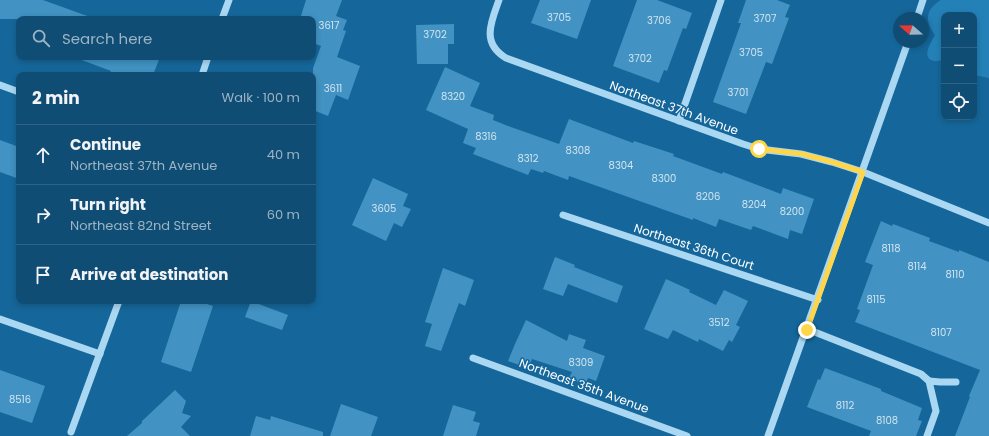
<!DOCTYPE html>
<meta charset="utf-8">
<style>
:root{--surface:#104d74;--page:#1e577c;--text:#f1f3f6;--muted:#9cb4c5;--line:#306486}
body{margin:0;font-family:Poppins,sans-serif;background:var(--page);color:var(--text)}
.controls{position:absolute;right:12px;top:12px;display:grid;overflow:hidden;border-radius:8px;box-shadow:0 2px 6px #0003}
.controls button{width:36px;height:36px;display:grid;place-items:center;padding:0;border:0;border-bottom:1px solid var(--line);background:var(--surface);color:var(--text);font:20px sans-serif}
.compass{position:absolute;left:893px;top:12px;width:36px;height:36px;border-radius:50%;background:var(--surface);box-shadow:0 2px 6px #0003;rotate:290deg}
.stop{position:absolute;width:12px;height:12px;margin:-9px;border:3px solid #ffd54a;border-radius:50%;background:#fff}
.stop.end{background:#ffd54a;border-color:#fff;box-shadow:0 1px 4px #0008}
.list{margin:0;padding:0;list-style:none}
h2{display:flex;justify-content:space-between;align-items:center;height:52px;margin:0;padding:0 16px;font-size:17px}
h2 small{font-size:13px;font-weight:400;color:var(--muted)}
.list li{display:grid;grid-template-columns:26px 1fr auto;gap:12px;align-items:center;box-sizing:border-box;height:60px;padding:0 16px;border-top:1px solid var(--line)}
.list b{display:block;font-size:15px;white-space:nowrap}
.list p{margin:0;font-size:13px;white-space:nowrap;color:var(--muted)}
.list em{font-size:13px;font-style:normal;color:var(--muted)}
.icon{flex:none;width:22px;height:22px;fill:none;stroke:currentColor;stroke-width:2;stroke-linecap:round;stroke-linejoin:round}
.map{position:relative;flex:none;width:989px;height:436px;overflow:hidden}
.search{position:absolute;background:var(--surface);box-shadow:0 2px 6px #0003;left:16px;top:16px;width:300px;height:44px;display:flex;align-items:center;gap:10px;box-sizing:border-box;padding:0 14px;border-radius:8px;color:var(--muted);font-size:15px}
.panel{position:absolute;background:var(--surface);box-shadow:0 2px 6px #0003;left:16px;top:72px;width:300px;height:232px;border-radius:8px}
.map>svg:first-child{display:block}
</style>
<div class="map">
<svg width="989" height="436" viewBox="0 0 989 436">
<rect width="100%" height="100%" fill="#15679b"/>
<!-- green -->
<path fill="#2481b7" d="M941,0h48v78l-15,-3v-60h-30v46c-4,-2 -6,1 -10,0 -14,-3 -2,-20 1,-26 -11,-15 -9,-26 6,-35z"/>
<!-- building -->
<g fill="#4293c3">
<path d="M0,0h43l47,17v2h-90z"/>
<path d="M306,0h36l-6,16 11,4 -4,10 3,1 -9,26 23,9 -12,34 -12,-5 -8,21 -15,-6v-42l8,-22 -8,-3v-24h-13z"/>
<path d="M540,0h51l-14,39 -46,-16z"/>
<path d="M637,0h20l35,13 -6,16 -3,-1 -16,43 -3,-1 -5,13 -46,-17z"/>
<path d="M746,0h31l13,5 -5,12 4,1 -17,46 -6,-2 -20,52 -33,-12 28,-79h-3z"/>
<path d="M454,24v20h-6v20h-31l-1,-39z"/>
<path d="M80,57h80l-7,18h-44l2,-4 -32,-12z"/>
<path d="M445,67l35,16 -10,23 24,9 -1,5 15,6 51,18 10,-25 64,24 1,-2 40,13 -1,2 49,18 1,-2 58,22 2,-6 31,11 -12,35 -12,-4 -2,9 -35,-13 -2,4 -32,-11 -3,8 -23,-9v2l-124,-44 -1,4 -24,-9 -1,2 -12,-4 -3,6 -55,-21 3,-6 -13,-5 5,-14 -42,-19z"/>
<path d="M0,140l19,7v32l-19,-7z"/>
<path d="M373,178l35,16 -5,12 8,3 -9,18 -8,-4 -8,18 -34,-16z"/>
<path d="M881,221l11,5 1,-2 37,14 -1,3 30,11v-2l30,12v174h-34l15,-39 -1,-1 11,-26 -125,-48 5,-12 -3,-1 16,-44 -8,-3z"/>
<path d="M555,257l20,8 -1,2 49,19 -6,17 -49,-19 -5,12 -20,-7z"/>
<path d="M443,268l31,12 -9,26 -6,-3 -18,48 -16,-5 7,-22 -7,-2z"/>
<path d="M666,279l24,11 -1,2 27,13 8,-15 24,11 -12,24 4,2 -8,15 -3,-2 -6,11 -24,-12 -1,3 -25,-12 -5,9 -24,-10z"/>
<path d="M181,301h17l15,5 -22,66 -30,-10z"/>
<path d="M251,301l37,14 -6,15 -37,-13z"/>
<path d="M526,320l41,21 2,-7 17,6 -3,8 22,8 -9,25 -8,-3 -3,7 -16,-7 3,-6 -40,-13 -4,9 -20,-7 7,-17z"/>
<path d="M825,368l56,21v2l41,17 -4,12 4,1 -6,15h-47l2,-5 -64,-24 11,-28 2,1z"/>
<path d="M0,370l45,16 -13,37 -32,-11z"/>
<path d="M175,390l11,11 -4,12 9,3 -10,11 9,9h-63l15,-13v-2z"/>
<path d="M341,404l37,13 -7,19h-41z"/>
<path d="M453,405l23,7 -3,9 7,2 -4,13h-33z"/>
<path d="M256,416l14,4 1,-4 52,16v4h-73z"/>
</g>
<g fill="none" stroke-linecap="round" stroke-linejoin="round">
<!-- minor -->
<g stroke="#aad8f3" stroke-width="7">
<path d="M499,0c-8,22 -18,43 7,58l237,86 16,5 42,5 31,8 31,10 126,51"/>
<path d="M917,18l6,-18"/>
<path d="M222,19l7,-19"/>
<path d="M202,75l6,-18"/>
<path d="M0,85l19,7"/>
<path d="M679,121l42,-121"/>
<path d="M563,215l255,85"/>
<path d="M0,319l100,35"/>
<path d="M807,329l114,45 8,7"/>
<path d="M473,358l214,78"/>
<path d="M71,432l48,-131"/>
<path d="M768,436l140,-394"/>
<path d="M927,436l9,-25 -7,-30 11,1h16"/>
</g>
</g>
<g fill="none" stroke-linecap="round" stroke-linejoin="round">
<!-- route -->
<path stroke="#ffd54a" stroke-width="5" d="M759,149l43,5 30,8 31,10 -56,158"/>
</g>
<g text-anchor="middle" stroke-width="3" stroke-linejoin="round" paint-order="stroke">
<!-- number labels -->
<g font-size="10" fill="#d0e4f0">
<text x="559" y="21">3705</text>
<text x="765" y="22">3707</text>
<text x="659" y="24">3706</text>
<text x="329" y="29">3617</text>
<text x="435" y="38">3702</text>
<text x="751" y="56">3705</text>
<text x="640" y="62">3702</text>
<text x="333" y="92">3611</text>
<text x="738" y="96">3701</text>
<text x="453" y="100">8320</text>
<text x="486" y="140">8316</text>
<text x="578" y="154">8308</text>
<text x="528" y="162">8312</text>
<text x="621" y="169">8304</text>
<text x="664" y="182">8300</text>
<text x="708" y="200">8206</text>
<text x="754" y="208">8204</text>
<text x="384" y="212">3605</text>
<text x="792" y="215">8200</text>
<text x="891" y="252">8118</text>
<text x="917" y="270">8114</text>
<text x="955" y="278">8110</text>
<text x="876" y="303">8115</text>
<text x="719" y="326">3512</text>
<text x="941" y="336">8107</text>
<text x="581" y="366">8309</text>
<text x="20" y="403">8516</text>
<text x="845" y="409">8112</text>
<text x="887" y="424">8108</text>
</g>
<!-- street labels -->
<g font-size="12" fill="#fff" stroke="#15679b">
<text transform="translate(674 108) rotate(20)" y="4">Northeast 37th Avenue</text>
<text transform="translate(694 247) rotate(18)" y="4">Northeast 36th Court</text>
<text transform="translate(584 386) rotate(20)" y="4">Northeast 35th Avenue</text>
</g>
</g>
</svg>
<div class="controls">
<button>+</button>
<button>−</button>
<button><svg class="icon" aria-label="locate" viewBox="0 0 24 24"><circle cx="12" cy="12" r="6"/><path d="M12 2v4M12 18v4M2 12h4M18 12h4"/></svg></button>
</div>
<svg class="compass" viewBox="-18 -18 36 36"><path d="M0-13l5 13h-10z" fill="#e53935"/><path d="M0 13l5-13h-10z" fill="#9cb4c5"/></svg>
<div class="stop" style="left:759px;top:149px"></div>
<div class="stop end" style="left:807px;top:330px"></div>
<div class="search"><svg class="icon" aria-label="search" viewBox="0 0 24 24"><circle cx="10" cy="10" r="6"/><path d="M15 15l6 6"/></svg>Search here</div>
<section class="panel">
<h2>2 min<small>Walk · 100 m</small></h2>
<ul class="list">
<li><svg class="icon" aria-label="ahead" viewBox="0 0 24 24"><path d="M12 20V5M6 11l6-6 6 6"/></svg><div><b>Continue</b><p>Northeast 37th Avenue</p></div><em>40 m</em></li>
<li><svg class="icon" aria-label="right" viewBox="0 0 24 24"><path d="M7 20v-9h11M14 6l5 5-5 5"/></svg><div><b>Turn right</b><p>Northeast 82nd Street</p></div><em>60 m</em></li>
<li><svg class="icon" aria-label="arrive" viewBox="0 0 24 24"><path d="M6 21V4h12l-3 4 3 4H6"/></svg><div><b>Arrive at destination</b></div></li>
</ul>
</section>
</div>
